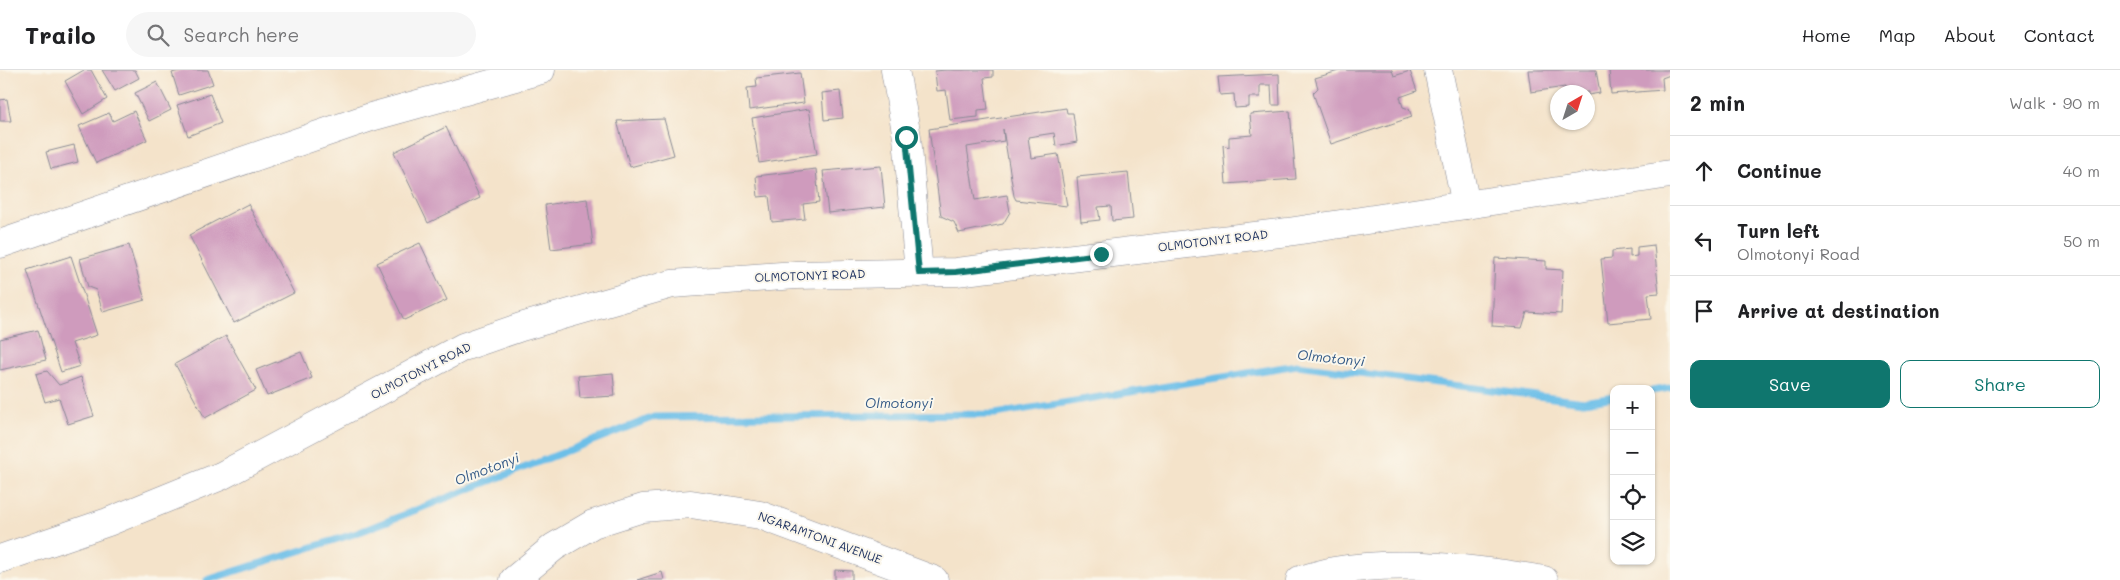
<!DOCTYPE html>
<meta charset="utf-8">
<style>
:root{--surface:#fff;--page:#f6f6f6;--text:#202124;--muted:#757577;--line:#e0e0e0;--accent:#0f766e}
body{margin:0;font-family:Mali,sans-serif;background:var(--page);color:var(--text)}
.controls{position:absolute;right:15px;bottom:15px;display:grid;overflow:hidden;border-radius:10px;box-shadow:0 1px 4px #0004}
.controls button{width:45px;height:45px;display:grid;place-items:center;padding:0;border:0;border-bottom:1px solid var(--line);background:var(--surface);color:var(--text);font:25px sans-serif}
.compass{position:absolute;left:1550px;top:15px;width:45px;height:45px;border-radius:50%;background:var(--surface);box-shadow:0 1px 4px #0004;rotate:39deg}
.stop{position:absolute;width:15px;height:15px;margin:-11px;border:4px solid #0f766e;border-radius:50%;background:#fff}
.stop.end{background:#0f766e;border-color:#fff;box-shadow:0 1px 5px #0008}
.list{margin:0;padding:0;list-style:none}
h2{display:flex;justify-content:space-between;align-items:center;height:65px;margin:0;padding:0 20px;font-size:21px}
h2 small{font-size:16px;font-weight:400;color:var(--muted)}
.list li{display:grid;grid-template-columns:32px 1fr auto;gap:15px;align-items:center;box-sizing:border-box;height:70px;padding:0 20px;border-top:1px solid var(--line)}
.list b{display:block;font-size:19px;white-space:nowrap}
.list p{margin:0;font-size:16px;white-space:nowrap;color:var(--muted)}
.list em{font-size:16px;font-style:normal;color:var(--muted)}
.actions{display:flex;gap:10px;padding:15px 20px}
.actions a{flex:1;padding:11px 0;border:1px solid var(--accent);border-radius:10px;text-align:center;font-size:18px;color:var(--accent)}
.actions .main{background:var(--accent);color:#fff}
.icon{flex:none;width:28px;height:28px;fill:none;stroke:currentColor;stroke-width:2;stroke-linecap:round;stroke-linejoin:round}
.map{position:relative;flex:none;width:1670px;height:510px;overflow:hidden}
header{display:flex;align-items:center;gap:30px;box-sizing:border-box;height:70px;padding:0 25px;background:var(--surface);border-bottom:1px solid var(--line)}
header strong{font-size:24px}
nav{display:flex;gap:28px;margin-inline-start:auto;font-size:18px}
.search{width:350px;height:45px;background:var(--page);display:flex;align-items:center;gap:12px;box-sizing:border-box;padding:0 18px;border-radius:28px;color:var(--muted);font-size:19px}
main{display:flex}
aside{flex:1;background:var(--surface)}
.map>svg:first-child{display:block}
</style>
<header>
<strong>Trailo</strong>
<div class="search"><svg class="icon" aria-label="search" viewBox="0 0 24 24"><circle cx="10" cy="10" r="6"/><path d="M15 15l6 6"/></svg>Search here</div>
<nav><a>Home</a><a>Map</a><a>About</a><a>Contact</a></nav>
</header>
<main>
<div class="map">
<svg width="1670" height="510" viewBox="0 0 1670 510">
<rect width="100%" height="100%" fill="#fbf7ec"/>
<filter id="ink" filterUnits="userSpaceOnUse"><feTurbulence type="fractalNoise" baseFrequency=".02" numOctaves="2"/><feDisplacementMap in="SourceGraphic" scale="10" xChannelSelector="R" yChannelSelector="G"/><feConvolveMatrix kernelMatrix="1 2 1 2 8 2 1 2 1" color-interpolation-filters="sRGB"/></filter>
<filter id="wash" filterUnits="userSpaceOnUse"><feTurbulence type="fractalNoise" baseFrequency=".0096" numOctaves="4" result="noise"/><feDisplacementMap in="SourceGraphic" scale="20" xChannelSelector="R" yChannelSelector="G"/><feGaussianBlur stdDeviation="1.12" result="paint"/><feColorMatrix in="noise" values="0 0 0 0 0 0 0 0 0 0 0 0 0 0 0 0 0 1.4 0 .05"/><feComposite in="paint" operator="in"/></filter>
<g filter="url(#wash)">
<rect width="100%" height="100%" fill="#f4e3ca"/>
<g fill="none" stroke-linecap="round" stroke-linejoin="round">
<!-- stream -->
<g stroke="#6dbfe8" stroke-width="7">
<path d="M1651,321l19,-3"/>
<path d="M207,510l150,-47 297,-116 341,-3 302,-49 287,37 30,-5"/>
</g>
</g>
<g id="blocks">
<!-- building -->
<g fill="#cf9bbd">
<path d="M84,0h7l16,29 -24,15 -18,-33z"/>
<path d="M102,0h33l4,8 -24,13z"/>
<path d="M182,0h26l5,14 -34,11 -7,-22z"/>
<path d="M946,0h47v7l-9,1 4,31 -10,1v7l-28,3 -4,-30 -9,1 -2,-20z"/>
<path d="M1342,0h50l2,6 16,-5 7,20 -17,6 3,10 6,2 3,8 -81,27 -18,-51 5,-5 -3,-10z"/>
<path d="M1528,0h68l4,23 -12,2v-3h-22l-1,-5 -34,5z"/>
<path d="M1609,0h61v5l-8,3 1,12 -52,4z"/>
<path d="M800,3l4,30 -55,7 -2,-22 10,-1 -1,-9z"/>
<path d="M1279,4l1,31h-8l-1,-20h-11v12h-11v10l-14,1 -1,-14 -14,1 -2,-18z"/>
<path d="M157,12l14,28 -22,11 -14,-28z"/>
<path d="M840,21l3,27 -19,2 -2,-27z"/>
<path d="M210,24l11,29 -33,13 -11,-31z"/>
<path d="M7,29l4,22h-11v-21z"/>
<path d="M1066,38l1,5h6l4,29 -21,4 -2,-13 -26,4 3,21 27,-4 9,52 -51,-6 -2,-4 -11,-67 1,12 -37,6 8,53 32,-5 3,17 -7,12 -44,9 -5,-11 -13,-6 -12,-87z"/>
<path d="M809,39l8,45 -58,9 -7,-45z"/>
<path d="M134,41l13,29 -51,23 -17,-37 30,-13 4,8z"/>
<path d="M1290,41l6,68 -70,5 -3,-39 6,2v-10l23,-2 -2,-21z"/>
<path d="M664,49l10,36 -44,12 -13,-46z"/>
<path d="M446,57l34,71 -52,25 -34,-71z"/>
<path d="M74,75l4,17 -27,7 -5,-17z"/>
<path d="M881,96l4,41 -57,6 -5,-42z"/>
<path d="M816,99l3,33 -16,2 2,15 -33,3 -3,-26 -11,1 -2,-21z"/>
<path d="M1128,102l5,47 -21,2 -1,-15 -13,1 2,13 -19,2 -4,-45z"/>
<path d="M587,129l6,45 -42,5 -6,-44z"/>
<path d="M248,134l46,89 -60,30 -45,-88z"/>
<path d="M420,173l27,57 -43,20 -27,-57z"/>
<path d="M129,175l16,55 -42,12 -7,-22 -8,-3 -8,-28z"/>
<path d="M1654,175l5,48 -11,1 3,25 -43,4 -7,-64 11,-1v-7l18,-2v8l7,-1v-9z"/>
<path d="M71,186l26,79 -25,8 8,23 -19,6 -34,-102z"/>
<path d="M1495,188l51,3v8l17,1 -2,44 -34,-2 -5,16 -30,-2z"/>
<path d="M38,260l8,30 -46,10v-31z"/>
<path d="M226,266l30,54 -51,28 -30,-54z"/>
<path d="M301,282l11,26 -45,18 -11,-26z"/>
<path d="M47,301l12,14 22,-8 13,39 -26,8 -9,-26 -14,4 -9,-28z"/>
<path d="M613,303l2,23 -35,2 -2,-22z"/>
<path d="M835,500l17,1v9h-17z"/>
<path d="M662,502l2,8h-27z"/>
</g>
</g>
</g>
<g filter="url(#ink)">
<use href="#blocks" fill-opacity="0" stroke="#888994" stroke-width="1"/>
<g fill="none" stroke-linecap="round" stroke-linejoin="round">
<defs>
<g id="minor">
<path d="M895,0l12,67 12,136"/>
<path d="M1438,0l28,135"/>
<path d="M0,174l371,-127 170,-47"/>
<path d="M0,489l108,-37 113,-46 242,-129 58,-20 151,-43 124,-9 160,-3 332,-40 382,-58"/>
<path d="M514,510l40,-33 39,-23 50,-16 48,-4 69,11 174,65"/>
<path d="M1300,510c11,-3 23,-7 34,-9 69,-12 142,-2 210,9"/>
</g>
</defs>
<!-- minor casing -->
<use href="#minor" stroke="#888994" stroke-width="29"/>
<!-- minor -->
<use href="#minor" stroke="#fff" stroke-width="28"/>
</g>
</g>
<g fill="none" stroke-linecap="round" stroke-linejoin="round" filter="url(#ink)">
<!-- route -->
<path stroke="#0f766e" stroke-width="6" d="M906,67l13,136 37,-1 145,-18"/>
</g>
<g text-anchor="middle" stroke-width="4" stroke-linejoin="round" paint-order="stroke">
<!-- street labels -->
<g font-size="12" fill="#1b2f5e" stroke="#fbf7ec">
<text transform="translate(1213 171) rotate(-7)" y="4">OLMOTONYI ROAD</text>
<text transform="translate(810 206) rotate(-2)" y="4">OLMOTONYI ROAD</text>
<text transform="translate(421 301) rotate(-27)" y="4">OLMOTONYI ROAD</text>
<text transform="translate(820 468) rotate(20)" y="4">NGARAMTONI AVENUE</text>
</g>
<!-- water labels -->
<g font-size="14" font-style="italic" fill="#345a87" stroke="#fbf7ec">
<text transform="translate(1331 288) rotate(6)" y="5">Olmotonyi</text>
<text x="899" y="338">Olmotonyi</text>
<text transform="translate(487 399) rotate(-21)" y="5">Olmotonyi</text>
</g>
</g>
</svg>
<div class="controls">
<button>+</button>
<button>−</button>
<button><svg class="icon" aria-label="locate" viewBox="0 0 24 24"><circle cx="12" cy="12" r="6"/><path d="M12 2v4M12 18v4M2 12h4M18 12h4"/></svg></button>
<button><svg class="icon" aria-label="layers" viewBox="0 0 24 24"><path d="M12 4l9 5-9 5-9-5zM3 14l9 5 9-5"/></svg></button>
</div>
<svg class="compass" viewBox="-18 -18 36 36"><path d="M0-13l5 13h-10z" fill="#e53935"/><path d="M0 13l5-13h-10z" fill="#757577"/></svg>
<div class="stop" style="left:906px;top:67px"></div>
<div class="stop end" style="left:1101px;top:184px"></div>
</div>
<aside>
<h2>2 min<small>Walk · 90 m</small></h2>
<ul class="list">
<li><svg class="icon" aria-label="ahead" viewBox="0 0 24 24"><path d="M12 20V5M6 11l6-6 6 6"/></svg><div><b>Continue</b></div><em>40 m</em></li>
<li><svg class="icon" aria-label="left" viewBox="0 0 24 24"><path d="M17 20v-9H6M10 6l-5 5 5 5"/></svg><div><b>Turn left</b><p>Olmotonyi Road</p></div><em>50 m</em></li>
<li><svg class="icon" aria-label="arrive" viewBox="0 0 24 24"><path d="M6 21V4h12l-3 4 3 4H6"/></svg><div><b>Arrive at destination</b></div></li>
</ul>
<div class="actions"><a class="main">Save</a><a>Share</a></div>
</aside>
</main>
